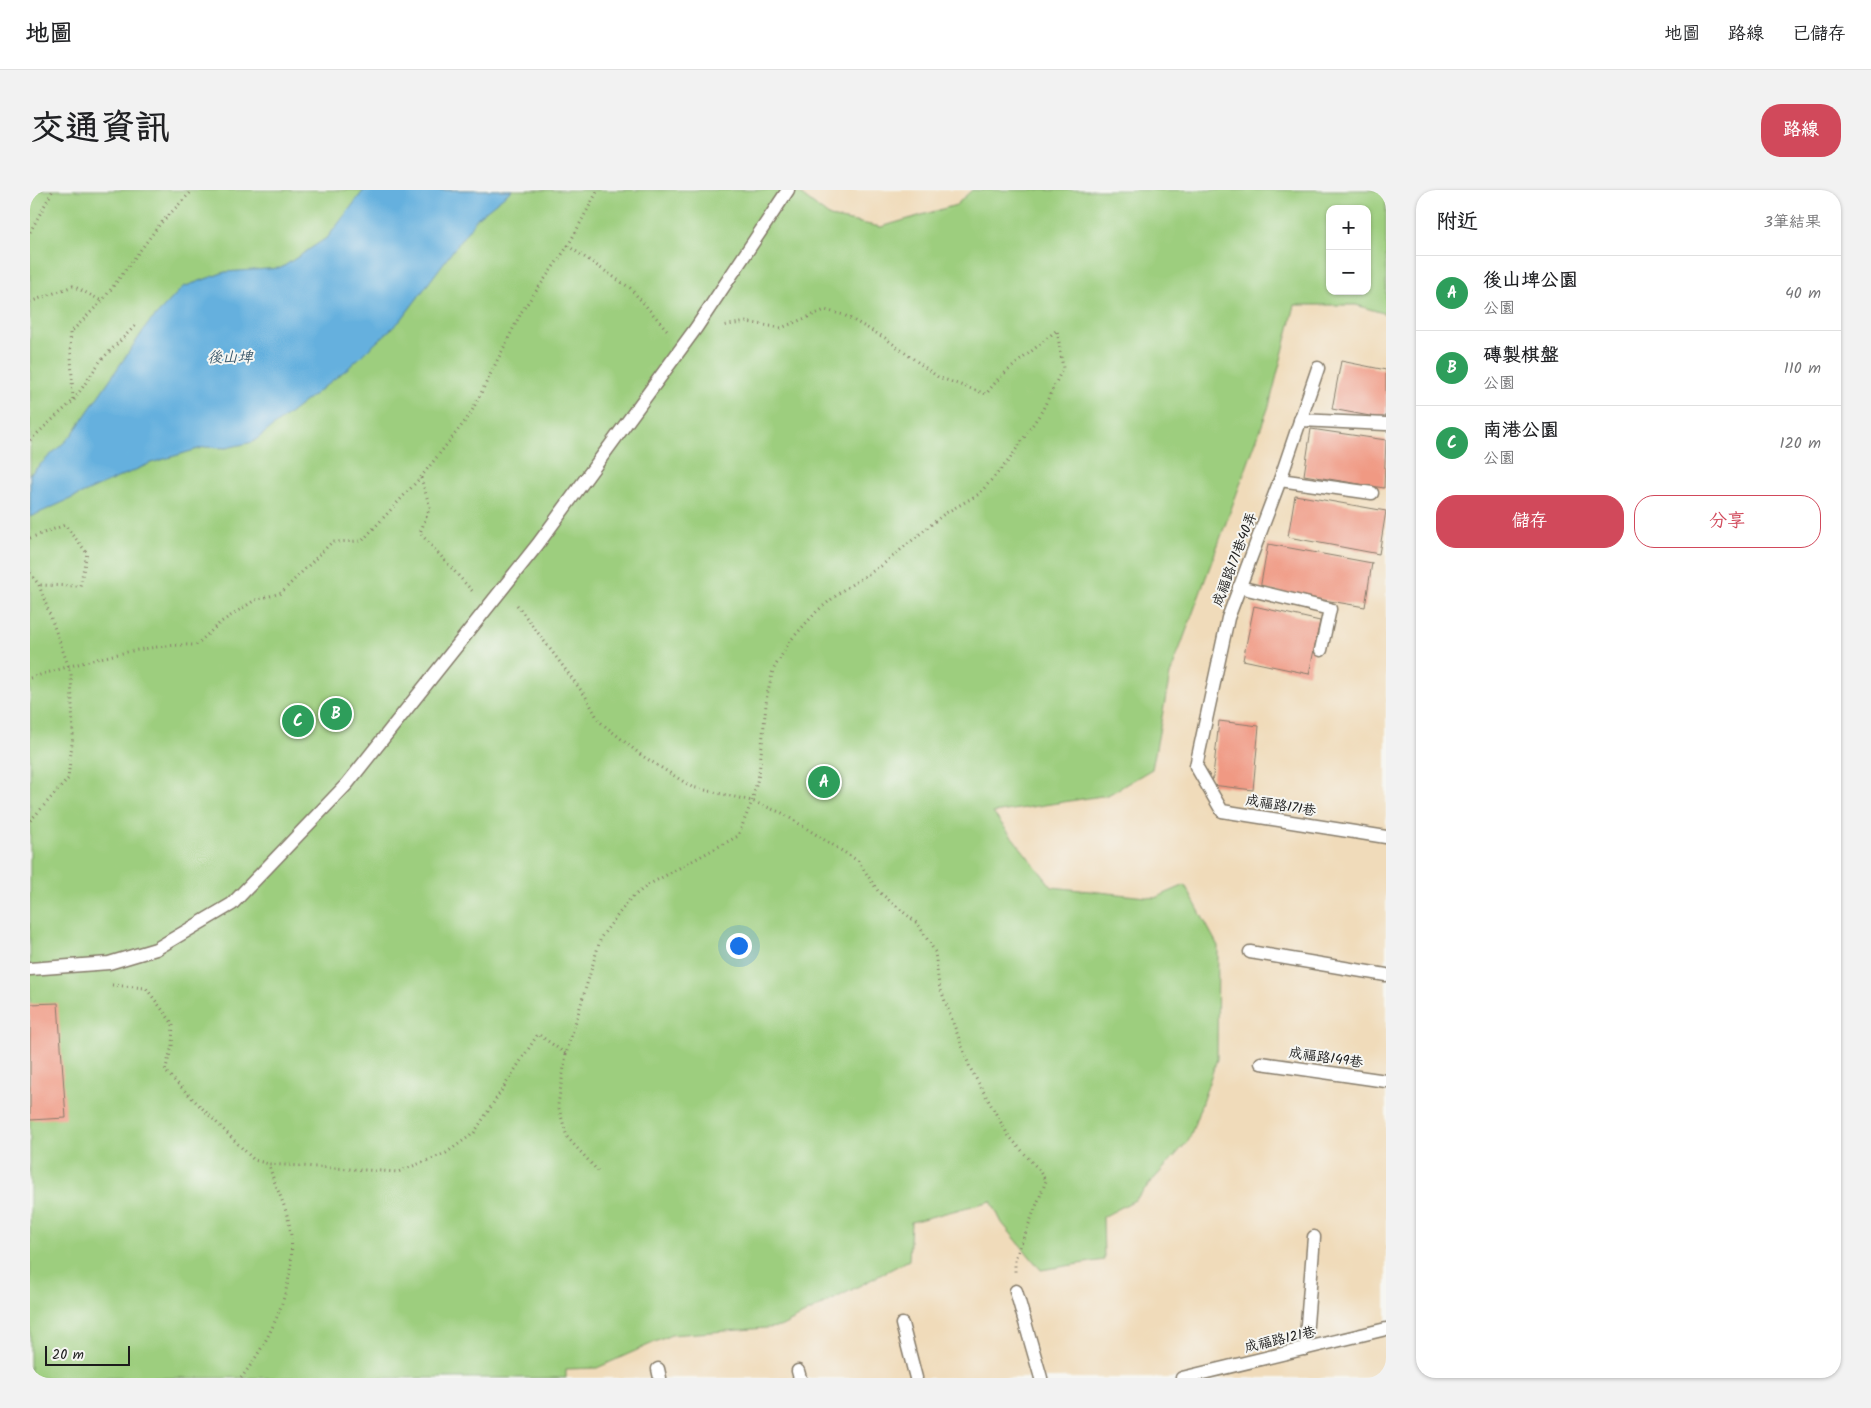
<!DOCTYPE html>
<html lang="zh-TW">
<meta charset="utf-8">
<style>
:root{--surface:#fff;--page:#f2f2f2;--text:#202124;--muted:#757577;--line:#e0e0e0;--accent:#d1495b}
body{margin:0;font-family:Kalam,"LXGW WenKai TC",sans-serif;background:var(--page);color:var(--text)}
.controls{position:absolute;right:15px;top:15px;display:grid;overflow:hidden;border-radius:10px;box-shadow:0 1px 4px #0004}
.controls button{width:45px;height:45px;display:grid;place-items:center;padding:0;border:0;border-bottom:1px solid var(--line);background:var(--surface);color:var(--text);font:25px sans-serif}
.scale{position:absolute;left:15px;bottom:12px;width:85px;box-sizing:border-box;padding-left:5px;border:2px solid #1c1c1c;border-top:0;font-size:14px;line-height:18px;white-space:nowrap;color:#1c1c1c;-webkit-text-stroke:4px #f6f6f2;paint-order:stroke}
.you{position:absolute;left:708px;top:755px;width:18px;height:18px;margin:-12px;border:4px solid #fff;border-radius:50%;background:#1a73e8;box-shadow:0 0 0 8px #1a73e833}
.badge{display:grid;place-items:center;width:32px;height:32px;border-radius:50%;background:var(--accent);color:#fff;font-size:16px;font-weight:700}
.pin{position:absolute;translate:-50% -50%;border:2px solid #fff;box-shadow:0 1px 5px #0006}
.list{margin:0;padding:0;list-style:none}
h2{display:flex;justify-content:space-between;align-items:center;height:65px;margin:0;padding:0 20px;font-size:21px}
h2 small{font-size:16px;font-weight:400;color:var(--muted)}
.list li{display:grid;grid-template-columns:32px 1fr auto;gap:15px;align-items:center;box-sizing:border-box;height:75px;padding:0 20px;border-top:1px solid var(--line)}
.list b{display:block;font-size:19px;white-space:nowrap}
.list p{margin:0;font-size:16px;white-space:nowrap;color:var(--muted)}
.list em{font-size:16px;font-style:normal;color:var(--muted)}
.actions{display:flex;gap:10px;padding:15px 20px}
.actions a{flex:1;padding:11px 0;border:1px solid var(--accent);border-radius:20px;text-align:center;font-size:18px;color:var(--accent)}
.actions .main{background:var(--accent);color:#fff}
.map{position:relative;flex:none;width:1356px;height:1188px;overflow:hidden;border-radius:20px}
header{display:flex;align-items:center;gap:30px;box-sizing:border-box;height:70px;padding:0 25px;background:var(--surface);border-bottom:1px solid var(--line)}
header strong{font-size:24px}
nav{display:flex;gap:28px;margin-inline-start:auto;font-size:18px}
.intro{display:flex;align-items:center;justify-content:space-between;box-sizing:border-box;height:120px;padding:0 30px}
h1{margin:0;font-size:35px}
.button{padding:12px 22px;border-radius:20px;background:var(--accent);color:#fff;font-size:18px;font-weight:700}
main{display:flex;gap:30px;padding:0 30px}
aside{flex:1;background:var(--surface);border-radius:20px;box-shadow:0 1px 4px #0004}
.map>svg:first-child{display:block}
</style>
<header>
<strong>地圖</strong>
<nav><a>地圖</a><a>路線</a><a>已儲存</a></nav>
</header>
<div class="intro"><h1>交通資訊</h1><a class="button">路線</a></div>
<main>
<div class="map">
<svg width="1356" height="1188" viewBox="0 0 1356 1188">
<rect width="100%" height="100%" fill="#f6f6f2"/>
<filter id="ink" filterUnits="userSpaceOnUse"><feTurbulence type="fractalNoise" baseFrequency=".02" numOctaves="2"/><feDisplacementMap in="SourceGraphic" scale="10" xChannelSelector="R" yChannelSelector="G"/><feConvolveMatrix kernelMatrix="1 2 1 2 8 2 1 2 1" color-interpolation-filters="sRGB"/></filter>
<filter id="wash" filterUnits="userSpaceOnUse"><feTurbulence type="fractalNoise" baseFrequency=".0096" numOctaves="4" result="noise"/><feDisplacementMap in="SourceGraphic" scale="20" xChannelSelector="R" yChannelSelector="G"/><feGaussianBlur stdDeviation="1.12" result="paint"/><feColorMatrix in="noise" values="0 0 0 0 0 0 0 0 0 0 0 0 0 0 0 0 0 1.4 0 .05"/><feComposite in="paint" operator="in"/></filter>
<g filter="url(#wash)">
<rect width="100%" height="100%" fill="#f0dbba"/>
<!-- green -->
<path fill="#9dce7e" stroke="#5c754d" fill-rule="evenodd" d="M0,0h765l35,27 51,10 75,-22 16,-15h414v124l-30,-9h-61l-26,101 -99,269 -18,94 -44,26 -115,18 59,74 103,11 30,-13 33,61 -1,113 -28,81 -54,60 -32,17 1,43 -63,10 -39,-47 -11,-22 -80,21 -2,38 -129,67 -109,8 -74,33 -31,1v9h-536zM1300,19h37v82h-37z"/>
<!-- water -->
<path fill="#65b0de" stroke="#40667d" d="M334,0h148l-34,27 -77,103 -54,49 -94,73 -27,6 -21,-1 -54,16 -121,54v-43l41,-38 77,-112 35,-37 42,-15 56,-4 47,-31z"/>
<g id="blocks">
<!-- building -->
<g fill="#f09983">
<path d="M1311,171l45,9v49l-54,-10z"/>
<path d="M1281,239l75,11 -2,48 -80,-13z"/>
<path d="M1265,305l91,16 -7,43 -91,-17z"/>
<path d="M1238,354l104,19 -7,44 -105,-18z"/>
<path d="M1224,416l66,15 -11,53 -66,-14z"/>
<path d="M1189,531l40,5 -6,64 -41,-5z"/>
<path d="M28,813l8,115 -36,2v-116z"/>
</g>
</g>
</g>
<g filter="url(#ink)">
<use href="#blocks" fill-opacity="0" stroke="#867c6b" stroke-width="1"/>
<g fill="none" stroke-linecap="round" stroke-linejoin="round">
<defs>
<g id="service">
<path d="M1288,178l-38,112 -52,138 -32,148 26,45 164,26"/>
<path d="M1270,230l86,4"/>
<path d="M1250,290l92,13"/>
<path d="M1209,397l91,22 -9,41"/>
<path d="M1220,762l136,23"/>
<path d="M0,779l79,-6 47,-14 76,-45 115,-120 191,-240 158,-216 92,-138"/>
<path d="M1231,873l125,18"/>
<path d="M986,1101l25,87"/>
<path d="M872,1134l14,54"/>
<path d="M1275,1159l9,-112"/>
<path d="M628,1179l2,9"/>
<path d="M768,1181l2,7"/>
<path d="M1152,1188l204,-49"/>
</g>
</defs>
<!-- service casing -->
<use href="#service" stroke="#867c6b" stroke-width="15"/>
<!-- path -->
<g stroke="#867c6b" stroke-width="3" stroke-dasharray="1 4" stroke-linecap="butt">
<path d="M0,42l23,-42"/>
<path d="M538,56l30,-56"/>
<path d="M0,112l43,-16 29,15"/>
<path d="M44,210l27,-40 35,-35"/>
<path d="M0,250l43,-39 -3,-68 32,-32 58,-77 33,-34"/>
<path d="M391,288l9,29 -10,26 54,60"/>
<path d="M0,348l35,-13 22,28 -7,33 -41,-1"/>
<path d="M0,383l9,12 32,88 2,62 -5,44 -38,42"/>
<path d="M487,415l69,92 13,24 42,34 51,32 60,14 30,12 76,48 20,30 40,33 17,28 4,33 31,83 38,67 30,34 8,12 -31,78v13"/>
<path d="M0,488c50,-15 115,-35 166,-33l25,-23 34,-22 26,-7 51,-51 30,-1 59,-64 49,-62 52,-104 46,-65 62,42 38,43"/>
<path d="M82,795l34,3 27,36 -1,22 -7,25 89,89 15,4"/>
<path d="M536,864l-8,51 9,32 31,34"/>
<path d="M211,1188c34,-43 62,-108 46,-163 -5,-18 -14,-33 -18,-51l129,8 48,-19 28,-20 64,-99 28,20 35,-117 29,-38 18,-14 90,-49 14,-35 7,-27 8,-79 6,-25 17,-29 27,-30 26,-21 38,-24 63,-52 35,-20 30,-34 33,-49 21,-43 -6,-38 -58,48 -13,16 -48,-17 -53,-39 -41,-23 -19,-5 -44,18 -34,-6 -25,4"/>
</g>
<!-- service -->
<use href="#service" stroke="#fff" stroke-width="12"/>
</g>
</g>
<g text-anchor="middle" stroke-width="4" stroke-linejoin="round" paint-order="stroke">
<!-- street labels -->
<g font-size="14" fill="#1c1c1c" stroke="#f6f6f2">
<text transform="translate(1204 369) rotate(-69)" y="5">成福路171巷40弄</text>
<text transform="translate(1251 615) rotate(9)" y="5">成福路171巷</text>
<text transform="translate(1296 867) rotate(8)" y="5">成福路149巷</text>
<text transform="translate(1250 1149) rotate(-13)" y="5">成福路121巷</text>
</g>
<!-- water labels -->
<g font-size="15" font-style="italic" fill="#39576a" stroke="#f6f6f2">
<text x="200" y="172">後山埤</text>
</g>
</g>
</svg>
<div class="controls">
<button>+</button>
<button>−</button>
</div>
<div class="scale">20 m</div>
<div class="you"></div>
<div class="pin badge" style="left:794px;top:592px;background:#2e9e5b">A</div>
<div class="pin badge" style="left:306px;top:524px;background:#2e9e5b">B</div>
<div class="pin badge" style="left:268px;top:531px;background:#2e9e5b">C</div>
</div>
<aside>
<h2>附近<small>3筆結果</small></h2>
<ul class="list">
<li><span class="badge" style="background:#2e9e5b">A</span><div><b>後山埤公園</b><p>公園</p></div><em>40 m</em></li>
<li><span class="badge" style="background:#2e9e5b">B</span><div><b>磚製棋盤</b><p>公園</p></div><em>110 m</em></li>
<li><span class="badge" style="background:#2e9e5b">C</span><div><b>南港公園</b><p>公園</p></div><em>120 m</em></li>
</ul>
<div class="actions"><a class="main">儲存</a><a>分享</a></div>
</aside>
</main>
